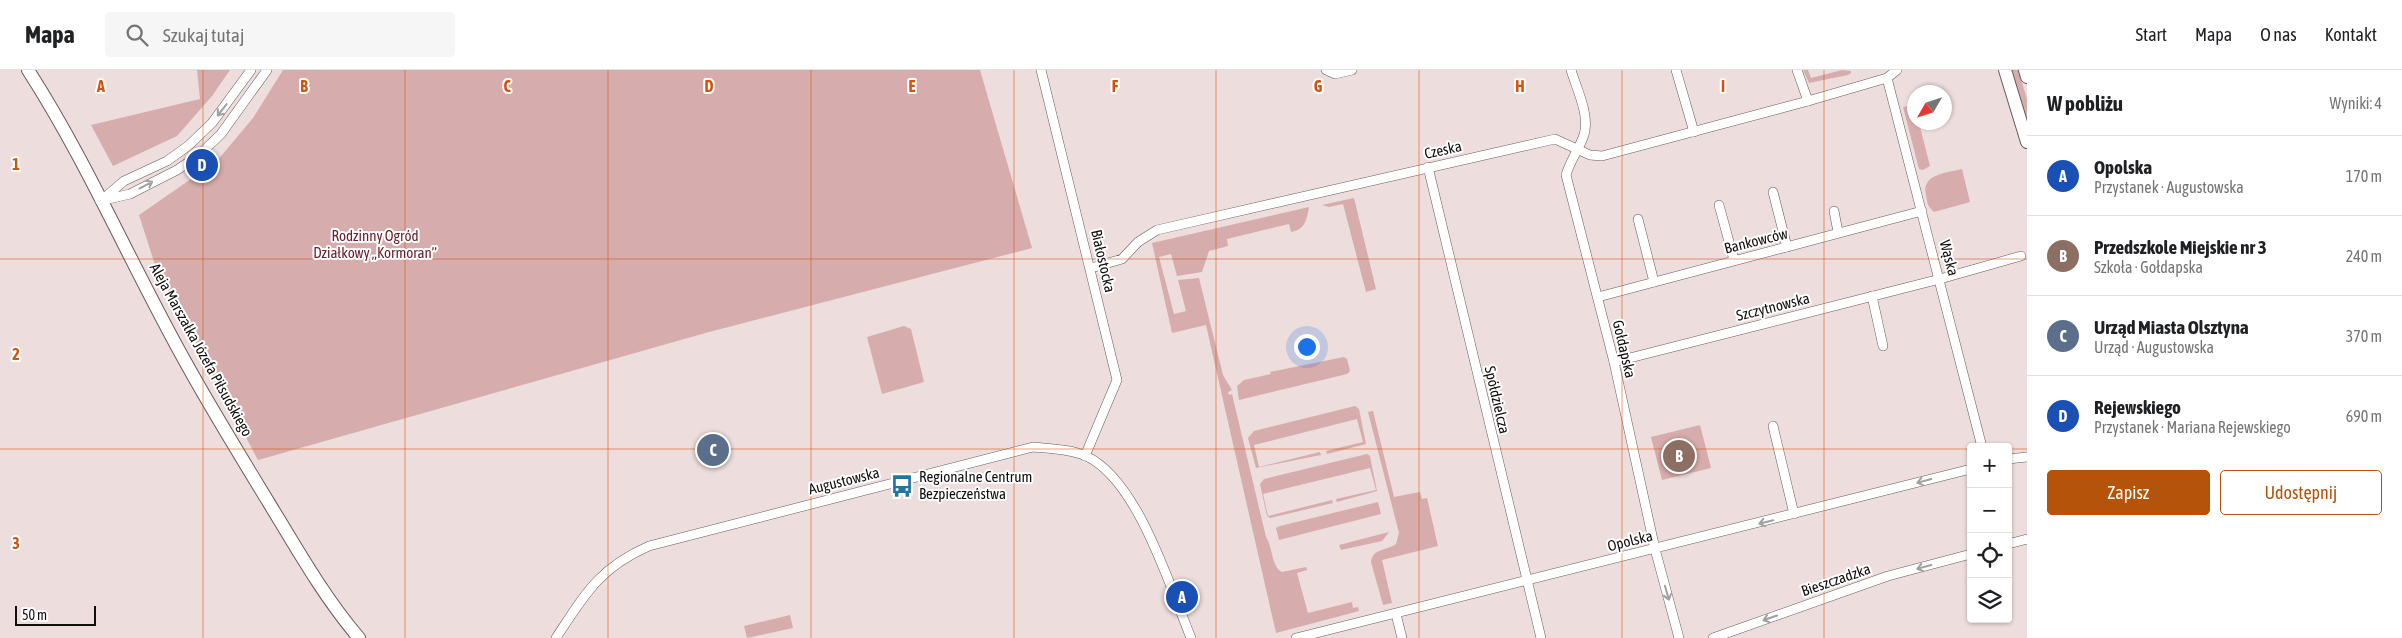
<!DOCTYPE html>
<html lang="pl">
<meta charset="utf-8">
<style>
:root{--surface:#fff;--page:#f6f6f6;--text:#202124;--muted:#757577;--line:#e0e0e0;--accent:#b45309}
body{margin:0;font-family:"Asap Condensed",sans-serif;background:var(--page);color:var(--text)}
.controls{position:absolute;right:15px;bottom:15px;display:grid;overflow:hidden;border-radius:5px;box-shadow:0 1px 4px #0004}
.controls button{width:45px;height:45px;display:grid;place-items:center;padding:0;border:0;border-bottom:1px solid var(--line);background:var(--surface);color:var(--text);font:25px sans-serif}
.compass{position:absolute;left:1907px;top:15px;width:45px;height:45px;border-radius:50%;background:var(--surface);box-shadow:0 1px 4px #0004;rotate:231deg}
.scale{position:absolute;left:15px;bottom:12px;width:81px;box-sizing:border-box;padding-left:5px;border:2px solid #130e0e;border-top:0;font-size:14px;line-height:18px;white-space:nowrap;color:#130e0e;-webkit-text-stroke:4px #fff;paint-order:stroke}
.you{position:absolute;left:1306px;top:276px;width:18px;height:18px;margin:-12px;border:4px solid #fff;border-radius:50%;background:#1a73e8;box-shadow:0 0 0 8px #1a73e833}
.badge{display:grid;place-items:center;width:32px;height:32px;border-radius:50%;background:var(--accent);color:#fff;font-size:16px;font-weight:700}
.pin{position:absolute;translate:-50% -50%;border:2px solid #fff;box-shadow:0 1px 5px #0006}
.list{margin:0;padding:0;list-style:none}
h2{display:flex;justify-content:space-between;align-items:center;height:65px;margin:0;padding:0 20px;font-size:21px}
h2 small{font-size:16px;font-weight:400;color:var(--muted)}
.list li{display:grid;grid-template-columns:32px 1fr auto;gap:15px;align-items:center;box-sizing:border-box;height:80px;padding:0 20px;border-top:1px solid var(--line)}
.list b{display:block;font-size:19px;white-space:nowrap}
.list p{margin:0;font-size:16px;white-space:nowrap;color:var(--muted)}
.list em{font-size:16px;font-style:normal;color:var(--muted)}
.actions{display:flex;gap:10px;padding:15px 20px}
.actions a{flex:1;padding:11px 0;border:1px solid var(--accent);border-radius:5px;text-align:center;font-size:18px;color:var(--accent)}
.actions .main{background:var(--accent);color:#fff}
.icon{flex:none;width:28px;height:28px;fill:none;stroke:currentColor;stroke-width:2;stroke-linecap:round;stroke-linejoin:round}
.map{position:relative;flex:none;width:2027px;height:568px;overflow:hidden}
header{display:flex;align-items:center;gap:30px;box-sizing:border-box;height:70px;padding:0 25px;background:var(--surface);border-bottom:1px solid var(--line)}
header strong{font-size:24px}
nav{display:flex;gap:28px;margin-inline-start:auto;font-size:18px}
.search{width:350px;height:45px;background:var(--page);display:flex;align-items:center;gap:12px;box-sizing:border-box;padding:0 18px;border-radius:5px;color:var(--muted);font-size:19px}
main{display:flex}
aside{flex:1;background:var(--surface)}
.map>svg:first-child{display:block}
</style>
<header>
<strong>Mapa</strong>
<div class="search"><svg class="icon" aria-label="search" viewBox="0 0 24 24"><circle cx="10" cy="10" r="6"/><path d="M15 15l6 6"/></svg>Szukaj tutaj</div>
<nav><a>Start</a><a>Mapa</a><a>O nas</a><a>Kontakt</a></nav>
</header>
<main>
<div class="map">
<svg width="2027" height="568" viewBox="0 0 2027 568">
<rect width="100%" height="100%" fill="#eddddd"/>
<!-- green -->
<g fill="#d7acad">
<path d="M197,0h33l-18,26 -35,40 -64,30 -22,-41 109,-26z"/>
<path d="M283,0h697l52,178 -323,84 -451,128 -102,-192 -17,-53 78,-54 36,-43z"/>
<path d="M1803,0h5l3,8 31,-8 9,1v2l-3,2 -39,8z"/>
<path d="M2010,0h8l9,29v25z"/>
<path d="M1914,35v17l5,1 11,43 -7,4 -4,-1 -16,-62z"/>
<path d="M1962,99l8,33 -36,10c-6,-5 -7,-9 -8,-17 -5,-21 20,-22 36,-26z"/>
<path d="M1354,128l22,91 -10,3 -23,-88 -14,3 -7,-2z"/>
<path d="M1309,137c-2,12 -4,23 -18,25l-2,-8 -62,15 1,7 -19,5 -7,21 -25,4 -6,-22 -12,3 15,57 12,-3 -8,-31 21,-2 24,97 9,15 -4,2 1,3 3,-1 34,143c7,10 5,30 16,35l24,-5 1,3 -10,3 11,40 44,-11 1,6 5,-1 1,4 -83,22 -70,-308 -34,8 -20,-90z"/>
<path d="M904,256l7,3 13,53 -42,12 -15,-57z"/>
<path d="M1344,287l3,2 3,12 -3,3 -108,26 -2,-14 7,-6 27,-6 -1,-2z"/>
<path d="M1355,336l4,3 7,35 -39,10 -1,-3 37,-9 -6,-23 -103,26 5,22 61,-15 1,3 -65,13 -8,-30 6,-7z"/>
<path d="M1373,341l21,86 26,-5 2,7 5,-1 11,48 -56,14 10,43 -9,2 -12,-43c2,-14 15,-11 25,-18l3,-11 -31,-121z"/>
<path d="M1700,355l11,43 -49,12 -11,-43z"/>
<path d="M1367,384l3,2 7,35 -40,11 -1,-3 40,-9 -6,-22 -107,26 5,22 64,-16 1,3 -63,15 -3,-2 -7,-32 4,-5z"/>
<path d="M1378,432l3,12 -102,26 -3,-12 4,-2z"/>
<path d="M1389,462l-7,9 -41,9 -2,-5z"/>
<path d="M790,545l3,13 -46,10 -3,-12z"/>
</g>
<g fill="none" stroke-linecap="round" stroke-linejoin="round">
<defs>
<g id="street">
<path d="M1041,0l76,310 -32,76"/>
<path d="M1326,0l9,4 17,-4"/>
<path d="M1571,0c6,20 19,45 13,65 -5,14 -14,26 -18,40l48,187 41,187 24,89"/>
<path d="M1676,0l18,62"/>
<path d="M1797,0l11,31"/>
<path d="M1887,8l95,369"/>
<path d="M1428,97l113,471"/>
<path d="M1773,122l14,55"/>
<path d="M103,129l21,-18 43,-20 21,-15 24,-23 39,-53"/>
<path d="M100,131l30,-7 47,-24 21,-14 23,-22 46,-64"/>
<path d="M1719,135l15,55"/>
<path d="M1834,141l4,21"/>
<path d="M1638,149l16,63"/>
<path d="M1091,198l31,-9 16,-17 19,-12 398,-91 35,16 12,1 206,-55 79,-23 10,-8"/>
<path d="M1872,226l11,50"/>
<path d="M1598,227l324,-86"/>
<path d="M1614,292l326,-83 81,-23"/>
<path d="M1773,356l21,88"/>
<path d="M2008,389l19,-2"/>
<path d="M2008,474l19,-5"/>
<path d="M1396,544l6,24"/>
<path d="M556,568c29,-44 43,-70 93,-92l384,-99c18,2 37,2 53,9 52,24 84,131 105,182"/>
<path d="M1296,568l675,-169"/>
<path d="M1713,568l175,-62 83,-22"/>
</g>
<g id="secondary">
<path d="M28,0c60,93 104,197 158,293 26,47 55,94 83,140 28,46 55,94 90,135"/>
<path d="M2005,0l22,72"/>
<path d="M2025,0l2,7"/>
</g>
</defs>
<!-- street casing -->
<use href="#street" stroke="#695b5b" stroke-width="10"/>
<!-- secondary casing -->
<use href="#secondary" stroke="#695b5b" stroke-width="14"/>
<!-- street -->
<use href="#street" stroke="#fff" stroke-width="9"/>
<!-- secondary -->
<use href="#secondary" stroke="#fff" stroke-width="12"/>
</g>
<!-- one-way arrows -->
<defs><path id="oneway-shaft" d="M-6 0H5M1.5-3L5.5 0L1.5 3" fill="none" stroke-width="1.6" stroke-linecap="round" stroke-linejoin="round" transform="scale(1.25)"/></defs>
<g stroke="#a19f9f">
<use href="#oneway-shaft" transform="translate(222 40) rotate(128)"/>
<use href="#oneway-shaft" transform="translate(146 115) rotate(-28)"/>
<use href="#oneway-shaft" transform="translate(1924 411) rotate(165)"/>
<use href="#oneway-shaft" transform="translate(1766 452) rotate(166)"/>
<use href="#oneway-shaft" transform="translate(1924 497) rotate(165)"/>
<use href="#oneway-shaft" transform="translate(1667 523) rotate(74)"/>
<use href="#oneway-shaft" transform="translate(1770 548) rotate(161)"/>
</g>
<!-- grid -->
<path fill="none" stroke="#d3520c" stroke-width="1" stroke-opacity="0.55" d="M203,0v568M405,0v568M608,0v568M811,0v568M1014,0v568M1216,0v568M1419,0v568M1622,0v568M1824,0v568M0,189h2027M0,379h1971M2008,379h19"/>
<!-- icons -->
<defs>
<symbol id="bus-bare" viewBox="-9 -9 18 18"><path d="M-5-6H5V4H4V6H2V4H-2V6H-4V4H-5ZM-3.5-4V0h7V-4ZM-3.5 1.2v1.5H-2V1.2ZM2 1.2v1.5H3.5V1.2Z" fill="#2075a5" stroke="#fff" stroke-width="2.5" paint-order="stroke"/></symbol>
</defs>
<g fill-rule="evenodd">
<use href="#bus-bare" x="886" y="400" width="32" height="32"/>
</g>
<g text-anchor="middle" stroke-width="4" stroke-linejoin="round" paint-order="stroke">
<!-- street labels -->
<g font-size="15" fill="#130e0e" stroke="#fff">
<text transform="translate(1443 80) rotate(-13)" y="5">Czeska</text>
<text transform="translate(1756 171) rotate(-14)" y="5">Bankowców</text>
<text transform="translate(1949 188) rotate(75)" y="5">Wąska</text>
<text transform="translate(1103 191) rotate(77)" y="5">Białostocka</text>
<text transform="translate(1773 237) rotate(-14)" y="5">Szczytnowska</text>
<text transform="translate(1624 279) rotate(77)" y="5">Gołdapska</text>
<text transform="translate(201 280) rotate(61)" y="5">Aleja Marszałka Józefa Piłsudskiego</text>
<text transform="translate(1497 330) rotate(77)" y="5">Spółdzielcza</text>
<text transform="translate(844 411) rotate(-14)" y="5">Augustowska</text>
<text transform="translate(1630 471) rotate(-14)" y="5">Opolska</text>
<text transform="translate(1836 510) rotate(-19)" y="5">Bieszczadzka</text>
</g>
<!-- park labels -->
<g font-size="15" fill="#6c1d28" stroke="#fff">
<text x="375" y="171">Rodzinny Ogród<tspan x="375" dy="17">Działkowy „Kormoran”</tspan></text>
</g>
<!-- poi labels -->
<g font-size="15" fill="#130e0e" stroke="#fff" text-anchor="start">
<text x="919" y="412">Regionalne Centrum<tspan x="919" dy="17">Bezpieczeństwa</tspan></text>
</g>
</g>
<g font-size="16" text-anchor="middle" font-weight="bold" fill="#d3520c" stroke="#fff" stroke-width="4" stroke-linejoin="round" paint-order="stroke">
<text x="101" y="22">A</text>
<text x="304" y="22">B</text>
<text x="507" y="22">C</text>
<text x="709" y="22">D</text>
<text x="912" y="22">E</text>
<text x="1115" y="22">F</text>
<text x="1318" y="22">G</text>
<text x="1520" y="22">H</text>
<text x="1723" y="22">I</text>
<text x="16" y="100">1</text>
<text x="16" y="290">2</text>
<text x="16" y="479">3</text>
</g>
</svg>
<div class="controls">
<button>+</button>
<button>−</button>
<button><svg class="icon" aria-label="locate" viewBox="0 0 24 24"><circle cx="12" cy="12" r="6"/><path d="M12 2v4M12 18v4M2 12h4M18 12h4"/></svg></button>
<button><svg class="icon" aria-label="layers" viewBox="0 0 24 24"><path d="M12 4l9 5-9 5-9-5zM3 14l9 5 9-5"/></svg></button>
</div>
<svg class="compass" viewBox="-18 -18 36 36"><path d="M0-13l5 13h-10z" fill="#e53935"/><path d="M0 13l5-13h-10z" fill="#757577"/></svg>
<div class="scale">50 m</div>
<div class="you"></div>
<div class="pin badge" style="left:1182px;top:527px;background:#1a4fb4">A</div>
<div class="pin badge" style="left:1679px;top:386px;background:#8d6e63">B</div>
<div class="pin badge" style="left:713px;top:380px;background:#5c6f8a">C</div>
<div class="pin badge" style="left:202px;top:95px;background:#1a4fb4">D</div>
</div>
<aside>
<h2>W pobliżu<small>Wyniki: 4</small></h2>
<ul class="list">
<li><span class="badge" style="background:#1a4fb4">A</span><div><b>Opolska</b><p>Przystanek · Augustowska</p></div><em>170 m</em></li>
<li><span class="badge" style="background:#8d6e63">B</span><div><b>Przedszkole Miejskie nr 3</b><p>Szkoła · Gołdapska</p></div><em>240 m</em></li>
<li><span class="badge" style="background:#5c6f8a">C</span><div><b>Urząd Miasta Olsztyna</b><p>Urząd · Augustowska</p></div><em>370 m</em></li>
<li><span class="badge" style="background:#1a4fb4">D</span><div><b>Rejewskiego</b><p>Przystanek · Mariana Rejewskiego</p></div><em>690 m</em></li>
</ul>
<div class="actions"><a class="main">Zapisz</a><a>Udostępnij</a></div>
</aside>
</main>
